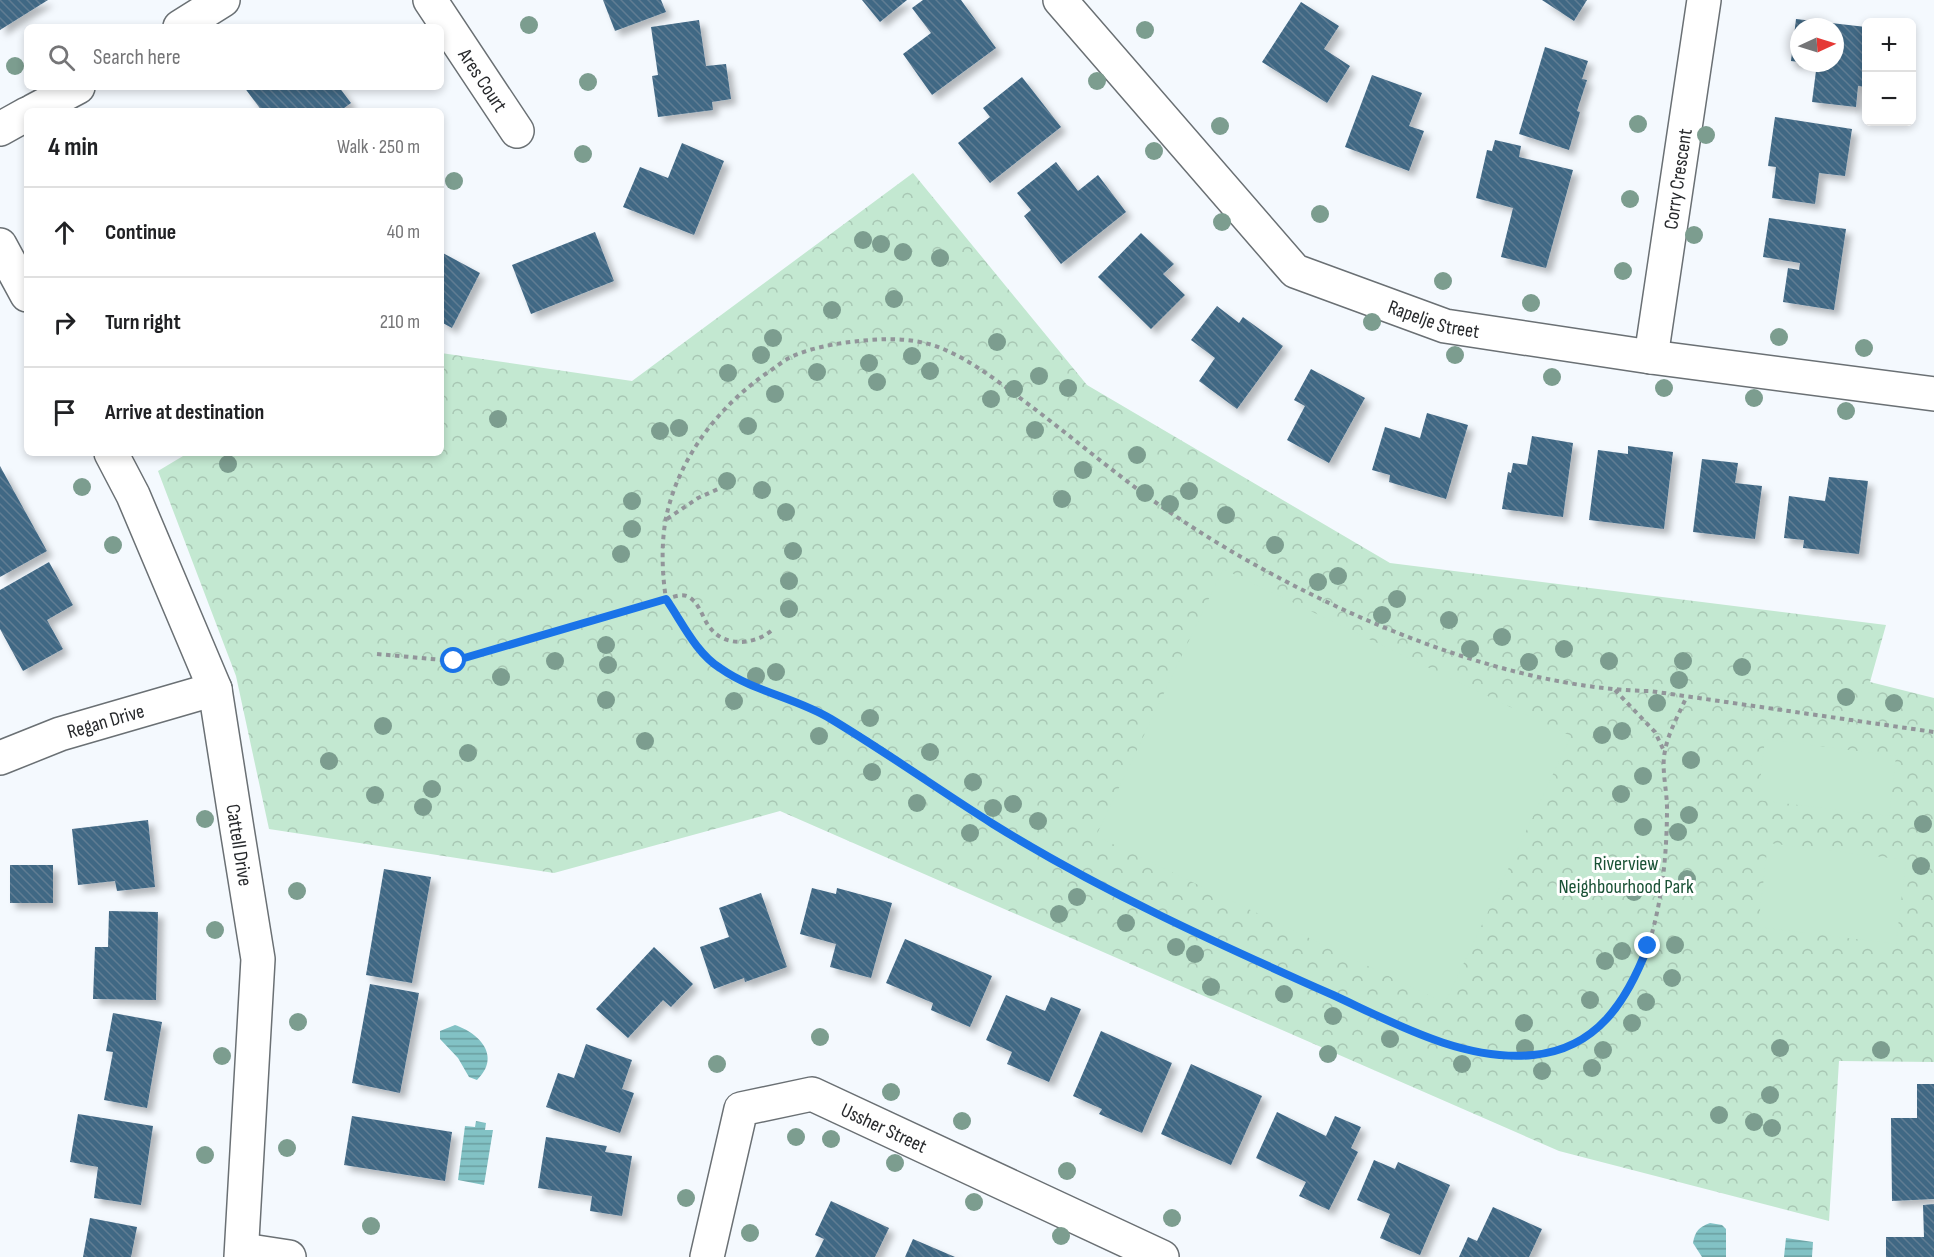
<!DOCTYPE html>
<meta charset="utf-8">
<style>
:root{--surface:#fff;--page:#f2f2f2;--text:#202124;--muted:#757577;--line:#e0e0e0}
body{margin:0;font-family:"Sofia Sans Condensed",sans-serif;background:var(--page);color:var(--text)}
.controls{position:absolute;right:18px;top:18px;display:grid;overflow:hidden;border-radius:9px;box-shadow:0 3px 9px #0003}
.controls button{width:54px;height:54px;display:grid;place-items:center;padding:0;border:0;border-bottom:2px solid var(--line);background:var(--surface);color:var(--text);font:30px sans-serif}
.compass{position:absolute;left:1790px;top:18px;width:54px;height:54px;border-radius:50%;background:var(--surface);box-shadow:0 3px 9px #0003;rotate:86deg}
.stop{position:absolute;width:18px;height:18px;margin:-14px;border:4px solid #1a73e8;border-radius:50%;background:#fff}
.stop.end{background:#1a73e8;border-color:#fff;box-shadow:0 2px 6px #0008}
.list{margin:0;padding:0;list-style:none}
h2{display:flex;justify-content:space-between;align-items:center;height:78px;margin:0;padding:0 24px;font-size:26px}
h2 small{font-size:20px;font-weight:400;color:var(--muted)}
.list li{display:grid;grid-template-columns:39px 1fr auto;gap:18px;align-items:center;box-sizing:border-box;height:90px;padding:0 24px;border-top:2px solid var(--line)}
.list b{display:block;font-size:22px;white-space:nowrap}
.list em{font-size:20px;font-style:normal;color:var(--muted)}
.icon{flex:none;width:33px;height:33px;fill:none;stroke:currentColor;stroke-width:2;stroke-linecap:round;stroke-linejoin:round}
.map{position:relative;flex:none;width:1934px;height:1257px;overflow:hidden}
.search{position:absolute;background:var(--surface);box-shadow:0 3px 9px #0003;left:24px;top:24px;width:420px;height:66px;display:flex;align-items:center;gap:15px;box-sizing:border-box;padding:0 21px;border-radius:9px;color:var(--muted);font-size:22px}
.panel{position:absolute;background:var(--surface);box-shadow:0 3px 9px #0003;left:24px;top:108px;width:420px;height:348px;border-radius:9px}
.map>svg:first-child{display:block}
</style>
<div class="map">
<svg width="1934" height="1257" viewBox="0 0 1934 1257">
<defs>
<pattern id="park-crowns" width="20" height="18" patternUnits="userSpaceOnUse" patternTransform="scale(1.5)"><rect width="20" height="18" fill="#c3e8d1"/><path d="M2 6a3 3 0 1 1 6 0M12 15a3 3 0 1 1 6 0" fill="none" stroke="#a8c7b4"/></pattern>
<pattern id="water-rules" width="6" height="5" patternUnits="userSpaceOnUse" patternTransform="scale(1.5)"><rect width="6" height="5" fill="#82c2c5"/><path d="M0 2.5h6" fill="none" stroke="#6a9ea0"/></pattern>
<pattern id="building-back-hatch" width="6" height="6" patternUnits="userSpaceOnUse" patternTransform="scale(1.5)"><rect width="6" height="6" fill="#406784"/><path d="M-1 5l2 2M0 0l6 6M5-1l2 2" fill="none" stroke="#607d93"/></pattern>
<filter id="shadow"><feDropShadow dx="5.5" dy="5.5" stdDeviation="3" flood-color="#0004"/></filter>
</defs>
<rect width="100%" height="100%" fill="#f4f9fe"/>
<!-- park -->
<path fill="url(#park-crowns)" d="M913,173l174,212 303,178 496,62 -16,57 64,16v364l-95,-1 -10,160 -270,-70 -779,-340 -226,62 -285,-44 -33,-153 -78,-205 30,-18h253v-100l191,28z"/>
<!-- pitch -->
<g fill="#c3e8d1">
<path d="M1223,569l348,167 -126,267 -349,-167z"/>
<path d="M1765,739l131,17 -7,60 -131,-16z"/>
<path d="M1768,843l138,17 -10,84 -138,-17z"/>
</g>
<!-- water -->
<g fill="url(#water-rules)">
<path d="M455,1025c24,8 47,31 22,55l-8,-3 -11,-19 -18,-19v-8z"/>
<path d="M476,1121l10,2 -1,7h8l-9,55 -26,-5 7,-54 10,1z"/>
<path d="M1710,1223l12,2 4,4v28h-24l-9,-14c2,-12 6,-16 17,-20z"/>
<path d="M1786,1238l27,4 -1,15h-28z"/>
</g>
<!-- building -->
<g fill="url(#building-back-hatch)" filter="url(#shadow)">
<path d="M0,0h48l-48,30z"/>
<path d="M603,0h58l5,12 -51,19z"/>
<path d="M862,0h45l-27,22z"/>
<path d="M923,0h38l35,48 -64,47 -29,-41 28,-21 -19,-25z"/>
<path d="M1542,0h45l-13,21z"/>
<path d="M1301,2l38,24 -15,23 26,17 -23,37 -65,-41z"/>
<path d="M1796,19l70,8v60l-8,-1 -2,21 -44,-5 5,-39h18v-36h-36v35l-8,-1z"/>
<path d="M699,20l7,46 20,-2 5,35 -19,3 1,8 -55,7 -6,-41 6,-1 -7,-48z"/>
<path d="M1545,47l43,14 -6,18 5,1 -10,31 3,1 -11,38 -50,-16z"/>
<path d="M1372,75l50,18 -13,33 15,5 -15,40 -64,-24z"/>
<path d="M1022,77l39,50 -71,56 -32,-40 32,-26 -7,-9z"/>
<path d="M244,87h95l12,16 -11,8h-48l-2,-3 -5,3h-23z"/>
<path d="M1775,117l77,12 -7,47 -26,-3 -4,31 -43,-6 4,-31 -8,-1z"/>
<path d="M1495,140l26,6 -2,11 54,13 -27,98 -45,-11 12,-49 -37,-10 11,-48 5,1z"/>
<path d="M682,143l42,18 -30,74 -71,-28 17,-40 28,11z"/>
<path d="M1056,162l22,29 20,-16 28,37 -65,52 -37,-48 7,-6 -14,-17z"/>
<path d="M1769,218l77,11 -12,81 -51,-8 5,-34 11,2 1,-7 -37,-6z"/>
<path d="M595,232l19,49 -83,33 -19,-49z"/>
<path d="M1141,233l33,31 -11,10 22,21 -34,34 -53,-52z"/>
<path d="M441,252l39,21 -28,55 -11,-6z"/>
<path d="M1217,306l22,17 4,-6 40,29 -46,63 -38,-28 16,-23 -24,-18z"/>
<path d="M1311,369l54,29 -36,65 -42,-23 18,-34 -11,-6z"/>
<path d="M1427,413l41,12 -22,74 -57,-17 1,-7 -18,-5 13,-43 35,11z"/>
<path d="M1532,436l41,7 -10,74 -61,-8 6,-37 3,1 2,-10 14,2z"/>
<path d="M1628,446l45,6 -9,77 -75,-9 9,-70 30,4z"/>
<path d="M1702,459l36,4 -3,20 27,3 -7,53 -62,-7z"/>
<path d="M0,466l47,85 -47,26z"/>
<path d="M1829,477l39,4 -9,73 -56,-6 1,-8 -20,-2 5,-42 36,5z"/>
<path d="M49,562l24,43 -26,15 16,29 -40,22 -23,-42v-39z"/>
<path d="M148,820l7,67 -38,4 -2,-10 -37,4 -6,-56z"/>
<rect x="10" y="865" width="43" height="38"/>
<path d="M384,869l47,8 -19,106 -46,-8z"/>
<path d="M812,888l24,6 1,-6 55,15 -21,75 -41,-11 6,-23 -36,-10z"/>
<path d="M761,893l26,74 -42,15 -1,-4 -30,11 -14,-42 29,-10 -10,-29z"/>
<path d="M109,911l49,1 -2,88 -63,-1 2,-52h13z"/>
<path d="M905,939l87,37 -22,51 -39,-17 2,-7 -47,-20z"/>
<path d="M654,947l39,37 -22,23 -8,-7 -35,38 -32,-29z"/>
<path d="M370,984l49,9 -19,100 -48,-10z"/>
<path d="M1006,995l39,16 6,-14 30,12 -32,73 -42,-18 5,-12 -26,-12z"/>
<path d="M113,1013l49,9 -15,86 -43,-8 9,-48 -7,-1z"/>
<path d="M1101,1031l71,32 -30,70 -43,-19 3,-5 -29,-13z"/>
<path d="M586,1044l46,16 -10,29 12,4 -14,40 -74,-26 12,-34 16,5z"/>
<path d="M1191,1064l71,32 -31,69 -70,-31z"/>
<path d="M1917,1084h17v115l-42,2 -1,-83h26z"/>
<path d="M1277,1112l49,24 9,-20 26,11 -10,21 7,4 -29,58 -30,-14 7,-14 -50,-24z"/>
<path d="M78,1114l75,12 -12,79 -47,-7 4,-31 -28,-5z"/>
<path d="M352,1116l100,16 -7,49 -101,-16z"/>
<path d="M546,1137l61,9 -2,6 27,4 -10,60 -32,-5 2,-15 -54,-8z"/>
<path d="M1374,1160l21,9 3,-7 52,23 -30,70 -40,-17 10,-24 -33,-14z"/>
<path d="M831,1201l58,27 -14,29h-60l9,-18 -9,-4z"/>
<path d="M1934,1204v53h-48v-20h38l-1,-32z"/>
<path d="M1493,1207l49,22 -13,28h-70l9,-20 9,4z"/>
<path d="M90,1218l47,9 -6,30h-48z"/>
<path d="M913,1239l42,18h-50z"/>
</g>
<g fill="none" stroke-linecap="round" stroke-linejoin="round">
<defs>
<g id="minor">
<path id="s1" d="M430,0l87,131"/>
<path id="s2" d="M1060,0l235,271 150,55 206,31 283,37"/>
<path d="M180,27l43,-27"/>
<path d="M33,111l45,-24"/>
<path d="M0,129l27,-15"/>
<path d="M0,245l27,50"/>
<path id="s3" d="M1651,357l53,-357"/>
<path id="s4" d="M111,453l22,42 82,194 22,140 21,130 -17,298"/>
<path id="s5" d="M0,758l60,-24 155,-45"/>
<path d="M243,1250l46,7"/>
<path id="s6" d="M707,1257l34,-148 71,-15 350,163"/>
</g>
</defs>
<!-- minor casing -->
<use href="#minor" stroke="#6a7074" stroke-width="36"/>
<!-- path -->
<g stroke="#92959a" stroke-width="4" stroke-dasharray="4.5 4.5" stroke-linecap="butt">
<path d="M667,519l31,-21 20,-9"/>
<path d="M771,631c-19,15 -49,16 -63,-6 -6,-9 -9,-22 -19,-28 -7,-4 -16,0 -23,2 -4,-26 -5,-55 0,-81 12,-59 52,-111 101,-145 9,-6 17,-13 26,-17 21,-9 45,-13 67,-15 26,-3 56,-3 81,7 29,12 54,31 79,50 42,31 82,65 124,96 131,96 343,195 506,197l284,41"/>
<path d="M377,654l77,7 212,-62c15,23 30,51 52,68 32,25 75,32 110,50 59,30 111,75 168,108 104,63 213,115 324,165 51,22 104,51 159,63 37,7 77,4 109,-18 66,-47 79,-152 79,-227 0,-18 -6,-40 -2,-57 3,-18 14,-37 21,-53"/>
<path d="M1615,690l40,42 9,19"/>
</g>
<!-- minor -->
<use href="#minor" stroke="#fff" stroke-width="33"/>
</g>
<!-- trees -->
<g fill="#7c9d8f">
<circle cx="529" cy="25" r="9"/>
<circle cx="1145" cy="30" r="9"/>
<circle cx="15" cy="66" r="9"/>
<circle cx="1097" cy="81" r="9"/>
<circle cx="588" cy="82" r="9"/>
<circle cx="1638" cy="124" r="9"/>
<circle cx="1220" cy="126" r="9"/>
<circle cx="1706" cy="135" r="9"/>
<circle cx="1154" cy="151" r="9"/>
<circle cx="583" cy="154" r="9"/>
<circle cx="454" cy="181" r="9"/>
<circle cx="1630" cy="199" r="9"/>
<circle cx="1320" cy="214" r="9"/>
<circle cx="1222" cy="222" r="9"/>
<circle cx="1694" cy="235" r="9"/>
<circle cx="863" cy="240" r="9"/>
<circle cx="881" cy="244" r="9"/>
<circle cx="903" cy="252" r="9"/>
<circle cx="940" cy="258" r="9"/>
<circle cx="1623" cy="271" r="9"/>
<circle cx="1443" cy="281" r="9"/>
<circle cx="894" cy="299" r="9"/>
<circle cx="1531" cy="303" r="9"/>
<circle cx="832" cy="310" r="9"/>
<circle cx="1372" cy="322" r="9"/>
<circle cx="1779" cy="337" r="9"/>
<circle cx="773" cy="338" r="9"/>
<circle cx="997" cy="342" r="9"/>
<circle cx="1864" cy="348" r="9"/>
<circle cx="761" cy="355" r="9"/>
<circle cx="1455" cy="355" r="9"/>
<circle cx="912" cy="356" r="9"/>
<circle cx="869" cy="363" r="9"/>
<circle cx="930" cy="371" r="9"/>
<circle cx="817" cy="372" r="9"/>
<circle cx="728" cy="373" r="9"/>
<circle cx="1039" cy="376" r="9"/>
<circle cx="1552" cy="377" r="9"/>
<circle cx="877" cy="382" r="9"/>
<circle cx="1068" cy="388" r="9"/>
<circle cx="1664" cy="388" r="9"/>
<circle cx="1014" cy="389" r="9"/>
<circle cx="775" cy="394" r="9"/>
<circle cx="1754" cy="398" r="9"/>
<circle cx="991" cy="399" r="9"/>
<circle cx="1846" cy="411" r="9"/>
<circle cx="498" cy="419" r="9"/>
<circle cx="748" cy="426" r="9"/>
<circle cx="679" cy="428" r="9"/>
<circle cx="1035" cy="430" r="9"/>
<circle cx="660" cy="431" r="9"/>
<circle cx="1137" cy="455" r="9"/>
<circle cx="228" cy="464" r="9"/>
<circle cx="1083" cy="470" r="9"/>
<circle cx="727" cy="481" r="9"/>
<circle cx="82" cy="487" r="9"/>
<circle cx="762" cy="490" r="9"/>
<circle cx="1189" cy="491" r="9"/>
<circle cx="1145" cy="493" r="9"/>
<circle cx="1062" cy="499" r="9"/>
<circle cx="632" cy="501" r="9"/>
<circle cx="1170" cy="504" r="9"/>
<circle cx="786" cy="512" r="9"/>
<circle cx="1226" cy="515" r="9"/>
<circle cx="632" cy="529" r="9"/>
<circle cx="113" cy="545" r="9"/>
<circle cx="1275" cy="545" r="9"/>
<circle cx="793" cy="551" r="9"/>
<circle cx="621" cy="554" r="9"/>
<circle cx="1338" cy="576" r="9"/>
<circle cx="789" cy="581" r="9"/>
<circle cx="1318" cy="582" r="9"/>
<circle cx="1397" cy="599" r="9"/>
<circle cx="789" cy="609" r="9"/>
<circle cx="1382" cy="615" r="9"/>
<circle cx="1449" cy="620" r="9"/>
<circle cx="1502" cy="637" r="9"/>
<circle cx="606" cy="645" r="9"/>
<circle cx="1470" cy="649" r="9"/>
<circle cx="1564" cy="649" r="9"/>
<circle cx="555" cy="661" r="9"/>
<circle cx="1609" cy="661" r="9"/>
<circle cx="1683" cy="661" r="9"/>
<circle cx="1529" cy="662" r="9"/>
<circle cx="608" cy="665" r="9"/>
<circle cx="1742" cy="667" r="9"/>
<circle cx="776" cy="672" r="9"/>
<circle cx="756" cy="676" r="9"/>
<circle cx="501" cy="677" r="9"/>
<circle cx="1679" cy="680" r="9"/>
<circle cx="1846" cy="697" r="9"/>
<circle cx="606" cy="700" r="9"/>
<circle cx="734" cy="701" r="9"/>
<circle cx="1657" cy="703" r="9"/>
<circle cx="1894" cy="703" r="9"/>
<circle cx="870" cy="718" r="9"/>
<circle cx="383" cy="726" r="9"/>
<circle cx="1622" cy="731" r="9"/>
<circle cx="1602" cy="735" r="9"/>
<circle cx="819" cy="736" r="9"/>
<circle cx="645" cy="741" r="9"/>
<circle cx="930" cy="752" r="9"/>
<circle cx="468" cy="753" r="9"/>
<circle cx="1691" cy="760" r="9"/>
<circle cx="329" cy="761" r="9"/>
<circle cx="872" cy="772" r="9"/>
<circle cx="1643" cy="776" r="9"/>
<circle cx="973" cy="782" r="9"/>
<circle cx="432" cy="789" r="9"/>
<circle cx="1621" cy="794" r="9"/>
<circle cx="375" cy="795" r="9"/>
<circle cx="917" cy="803" r="9"/>
<circle cx="1013" cy="804" r="9"/>
<circle cx="423" cy="807" r="9"/>
<circle cx="993" cy="808" r="9"/>
<circle cx="1689" cy="815" r="9"/>
<circle cx="205" cy="819" r="9"/>
<circle cx="1038" cy="821" r="9"/>
<circle cx="1923" cy="824" r="9"/>
<circle cx="1643" cy="827" r="9"/>
<circle cx="1678" cy="832" r="9"/>
<circle cx="970" cy="833" r="9"/>
<circle cx="1921" cy="866" r="9"/>
<circle cx="1687" cy="879" r="9"/>
<circle cx="297" cy="891" r="9"/>
<circle cx="1634" cy="892" r="9"/>
<circle cx="1077" cy="897" r="9"/>
<circle cx="1059" cy="914" r="9"/>
<circle cx="1126" cy="923" r="9"/>
<circle cx="215" cy="930" r="9"/>
<circle cx="1675" cy="945" r="9"/>
<circle cx="1176" cy="947" r="9"/>
<circle cx="1622" cy="951" r="9"/>
<circle cx="1195" cy="954" r="9"/>
<circle cx="1605" cy="961" r="9"/>
<circle cx="1672" cy="978" r="9"/>
<circle cx="1211" cy="987" r="9"/>
<circle cx="1284" cy="994" r="9"/>
<circle cx="1590" cy="1000" r="9"/>
<circle cx="1646" cy="1002" r="9"/>
<circle cx="1333" cy="1016" r="9"/>
<circle cx="298" cy="1022" r="9"/>
<circle cx="1524" cy="1023" r="9"/>
<circle cx="1632" cy="1023" r="9"/>
<circle cx="820" cy="1037" r="9"/>
<circle cx="1390" cy="1039" r="9"/>
<circle cx="1525" cy="1048" r="9"/>
<circle cx="1780" cy="1048" r="9"/>
<circle cx="1603" cy="1050" r="9"/>
<circle cx="1881" cy="1050" r="9"/>
<circle cx="1328" cy="1054" r="9"/>
<circle cx="222" cy="1056" r="9"/>
<circle cx="717" cy="1064" r="9"/>
<circle cx="1462" cy="1064" r="9"/>
<circle cx="1592" cy="1068" r="9"/>
<circle cx="1542" cy="1071" r="9"/>
<circle cx="891" cy="1092" r="9"/>
<circle cx="1770" cy="1095" r="9"/>
<circle cx="1719" cy="1115" r="9"/>
<circle cx="962" cy="1121" r="9"/>
<circle cx="1754" cy="1122" r="9"/>
<circle cx="1772" cy="1128" r="9"/>
<circle cx="796" cy="1137" r="9"/>
<circle cx="831" cy="1139" r="9"/>
<circle cx="287" cy="1148" r="9"/>
<circle cx="205" cy="1155" r="9"/>
<circle cx="895" cy="1163" r="9"/>
<circle cx="1067" cy="1171" r="9"/>
<circle cx="686" cy="1198" r="9"/>
<circle cx="974" cy="1202" r="9"/>
<circle cx="1172" cy="1218" r="9"/>
<circle cx="371" cy="1226" r="9"/>
<circle cx="750" cy="1233" r="9"/>
<circle cx="1061" cy="1236" r="9"/>
</g>
<g fill="none" stroke-linecap="round" stroke-linejoin="round">
<!-- route -->
<path stroke="#1a73e8" stroke-width="8" d="M454,661l212,-62c16,23 30,54 54,69 34,24 77,30 111,51 55,33 108,71 162,105 108,67 225,120 340,171 61,28 131,67 200,60 64,-6 94,-54 115,-109"/>
</g>
<g text-anchor="middle" stroke-width="6" stroke-linejoin="round" paint-order="stroke">
<!-- street labels -->
<g font-size="20" fill="#27292c" stroke="#fff">
<text dy="7" stroke="none"><textPath href="#s1" startOffset="96">Ares Court</textPath></text>
<text dy="7" stroke="none"><textPath href="#s3" startOffset="180">Corry Crescent</textPath></text>
<text dy="7" stroke="none"><textPath href="#s2" startOffset="506">Rapelje Street</textPath></text>
<text dy="7" stroke="none"><textPath href="#s5" startOffset="112">Regan Drive</textPath></text>
<text dy="7" stroke="none"><textPath href="#s4" startOffset="416">Cattell Drive</textPath></text>
<text dy="7" stroke="none"><textPath href="#s6" startOffset="304">Ussher Street</textPath></text>
</g>
<!-- park labels -->
<g font-size="20" fill="#195135" stroke="#fff">
<text x="1626" y="870">Riverview<tspan x="1626" dy="23">Neighbourhood Park</tspan></text>
</g>
</g>
</svg>
<div class="controls">
<button>+</button>
<button>−</button>
</div>
<svg class="compass" viewBox="-18 -18 36 36"><path d="M0-13l5 13h-10z" fill="#e53935"/><path d="M0 13l5-13h-10z" fill="#757577"/></svg>
<div class="stop" style="left:454px;top:661px"></div>
<div class="stop end" style="left:1648px;top:946px"></div>
<div class="search"><svg class="icon" aria-label="search" viewBox="0 0 24 24"><circle cx="10" cy="10" r="6"/><path d="M15 15l6 6"/></svg>Search here</div>
<section class="panel">
<h2>4 min<small>Walk · 250 m</small></h2>
<ul class="list">
<li><svg class="icon" aria-label="ahead" viewBox="0 0 24 24"><path d="M12 20V5M6 11l6-6 6 6"/></svg><div><b>Continue</b></div><em>40 m</em></li>
<li><svg class="icon" aria-label="right" viewBox="0 0 24 24"><path d="M7 20v-9h11M14 6l5 5-5 5"/></svg><div><b>Turn right</b></div><em>210 m</em></li>
<li><svg class="icon" aria-label="arrive" viewBox="0 0 24 24"><path d="M6 21V4h12l-3 4 3 4H6"/></svg><div><b>Arrive at destination</b></div></li>
</ul>
</section>
</div>
